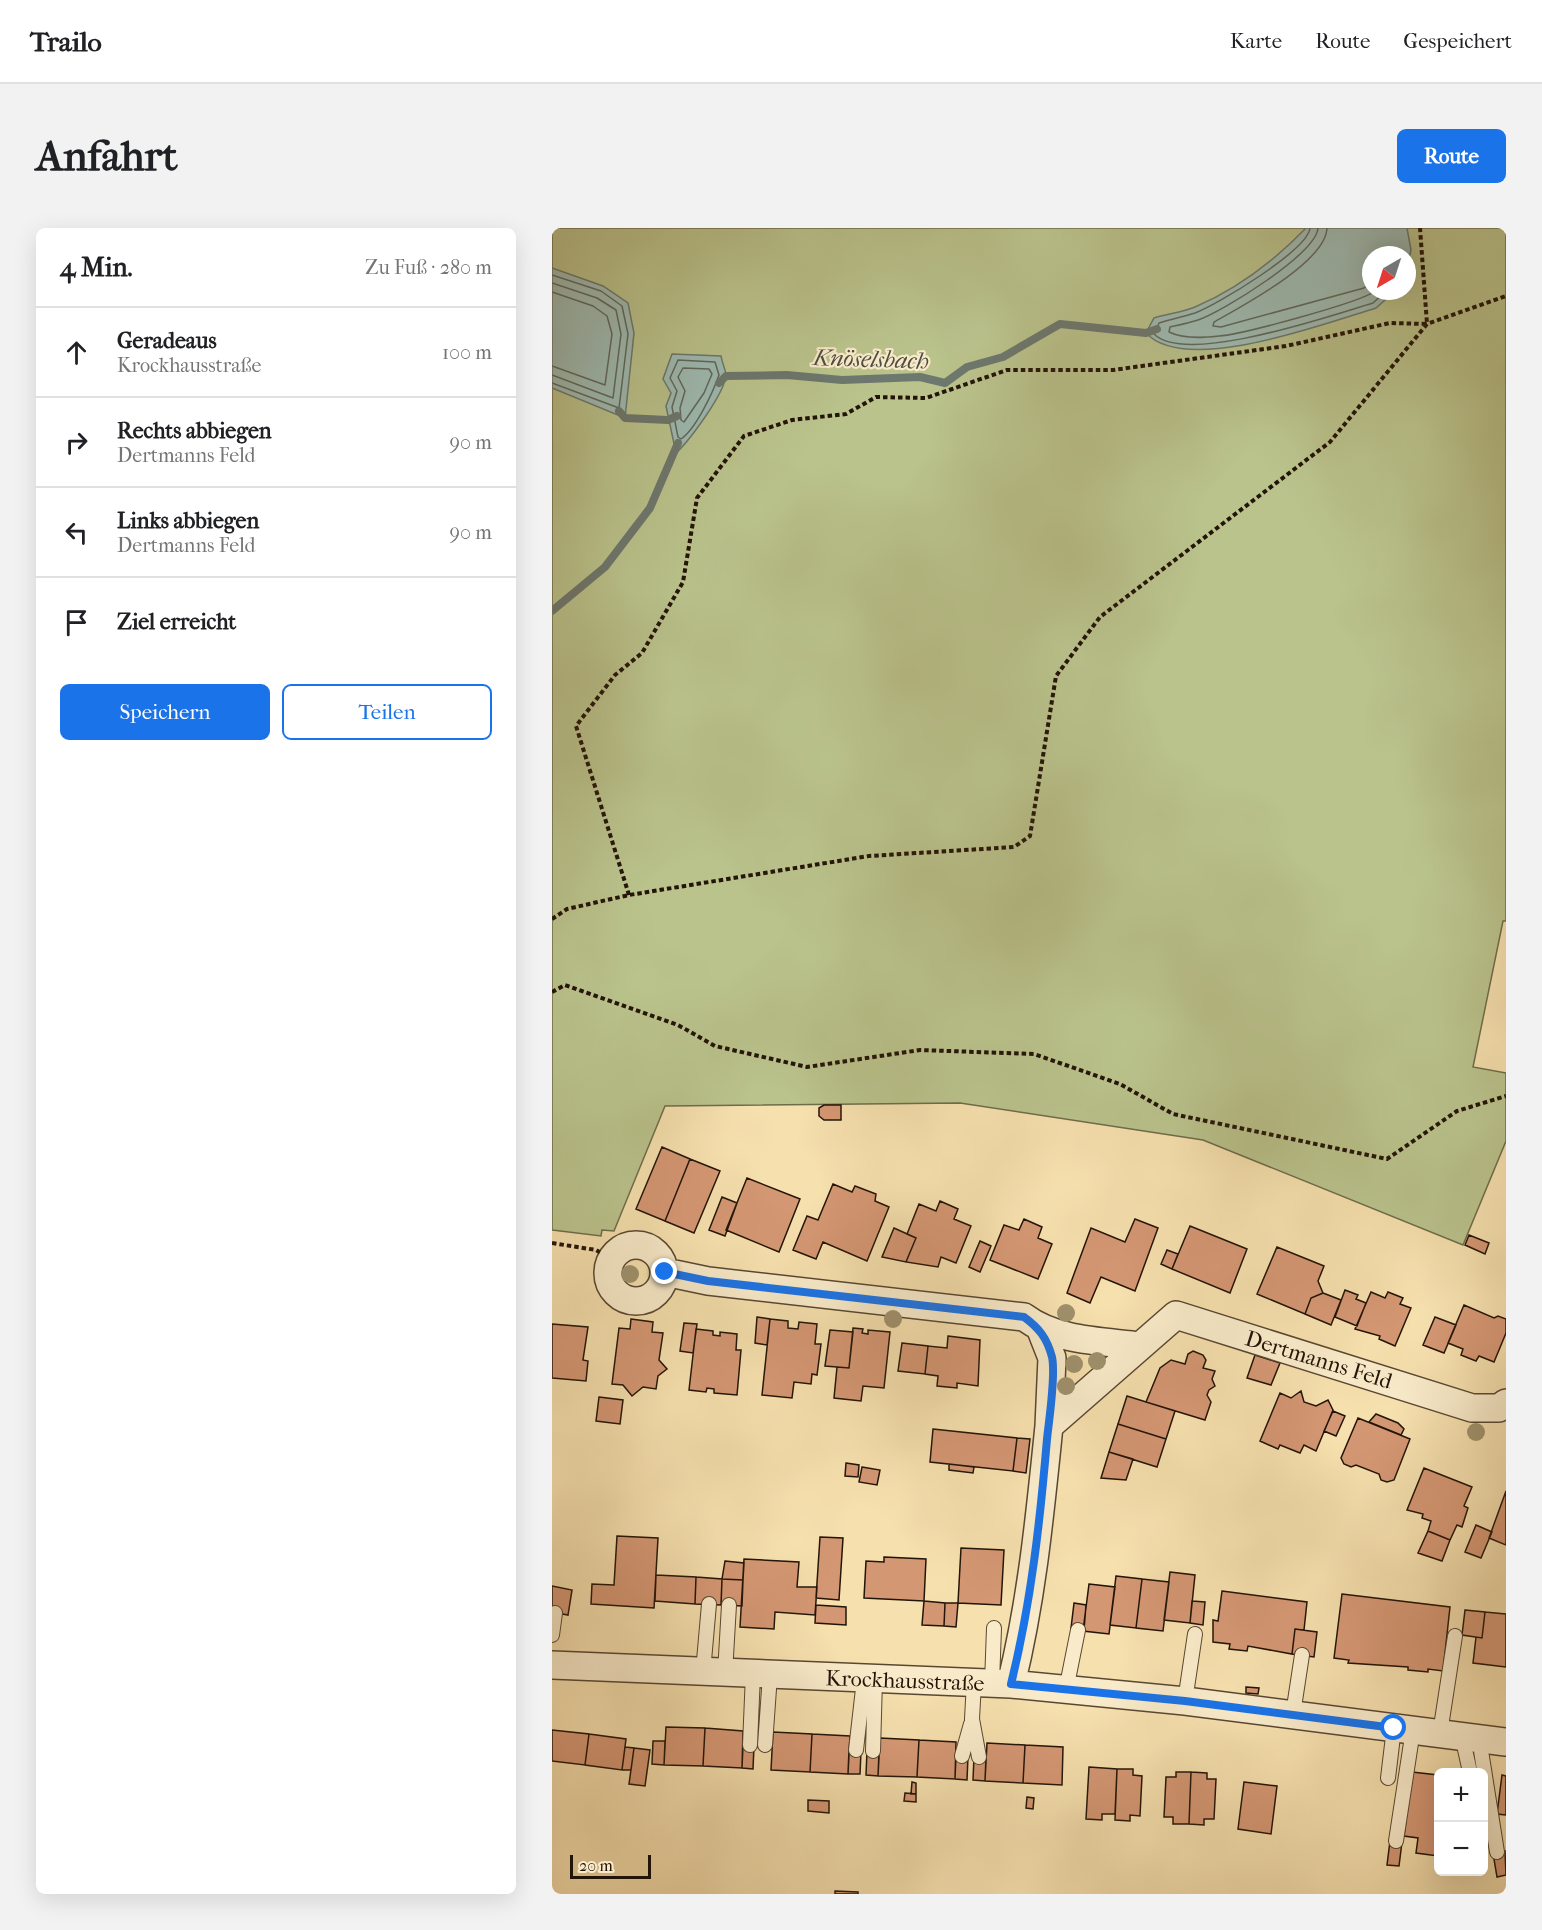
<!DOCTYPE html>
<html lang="de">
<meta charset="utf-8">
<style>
:root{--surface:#fff;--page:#f2f2f2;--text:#202124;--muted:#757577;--line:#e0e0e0;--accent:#1a73e8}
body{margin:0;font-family:"IM FELL French Canon",serif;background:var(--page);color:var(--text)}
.controls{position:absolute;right:18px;bottom:18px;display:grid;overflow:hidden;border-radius:9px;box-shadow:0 6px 24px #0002}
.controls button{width:54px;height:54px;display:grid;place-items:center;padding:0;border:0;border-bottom:2px solid var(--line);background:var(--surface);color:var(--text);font:30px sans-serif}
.compass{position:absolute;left:810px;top:18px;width:54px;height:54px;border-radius:50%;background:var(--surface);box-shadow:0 6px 24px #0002;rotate:219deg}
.scale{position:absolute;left:18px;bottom:15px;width:81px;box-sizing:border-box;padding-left:6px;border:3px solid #231408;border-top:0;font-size:16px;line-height:21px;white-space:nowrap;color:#231408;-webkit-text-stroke:4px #f9ebca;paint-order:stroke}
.stop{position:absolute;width:18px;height:18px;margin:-14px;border:4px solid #1a73e8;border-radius:50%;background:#fff}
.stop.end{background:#1a73e8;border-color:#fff;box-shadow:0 2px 6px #0008}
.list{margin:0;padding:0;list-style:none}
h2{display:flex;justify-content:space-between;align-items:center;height:78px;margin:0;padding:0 24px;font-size:26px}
h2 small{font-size:20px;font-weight:400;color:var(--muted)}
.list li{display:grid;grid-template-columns:39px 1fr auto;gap:18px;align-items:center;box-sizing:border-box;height:90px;padding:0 24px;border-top:2px solid var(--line)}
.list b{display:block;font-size:22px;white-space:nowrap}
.list p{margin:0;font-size:20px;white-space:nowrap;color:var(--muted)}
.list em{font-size:20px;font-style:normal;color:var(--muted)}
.actions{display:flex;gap:12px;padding:18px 24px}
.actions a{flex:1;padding:14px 0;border:2px solid var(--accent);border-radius:9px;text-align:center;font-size:21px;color:var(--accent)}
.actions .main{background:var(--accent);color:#fff}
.icon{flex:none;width:33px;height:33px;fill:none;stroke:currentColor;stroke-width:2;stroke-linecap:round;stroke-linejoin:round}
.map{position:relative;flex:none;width:954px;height:1666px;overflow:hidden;border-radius:9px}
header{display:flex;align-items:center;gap:36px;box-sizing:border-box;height:84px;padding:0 30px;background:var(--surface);border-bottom:2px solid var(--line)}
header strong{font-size:28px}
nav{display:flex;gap:33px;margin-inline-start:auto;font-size:21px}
.intro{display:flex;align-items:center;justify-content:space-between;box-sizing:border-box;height:144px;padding:0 36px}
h1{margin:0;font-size:42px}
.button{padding:15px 27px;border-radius:9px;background:var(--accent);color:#fff;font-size:21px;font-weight:700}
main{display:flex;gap:36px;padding:0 36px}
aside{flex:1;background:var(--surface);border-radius:9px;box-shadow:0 6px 24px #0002}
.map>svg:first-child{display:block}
</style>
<header>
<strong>Trailo</strong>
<nav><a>Karte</a><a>Route</a><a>Gespeichert</a></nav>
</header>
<div class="intro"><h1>Anfahrt</h1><a class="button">Route</a></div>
<main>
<aside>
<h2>4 Min.<small>Zu Fuß · 280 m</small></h2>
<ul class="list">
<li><svg class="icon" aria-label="ahead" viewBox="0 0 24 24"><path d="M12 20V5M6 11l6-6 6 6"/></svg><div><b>Geradeaus</b><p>Krockhausstraße</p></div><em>100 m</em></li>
<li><svg class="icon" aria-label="right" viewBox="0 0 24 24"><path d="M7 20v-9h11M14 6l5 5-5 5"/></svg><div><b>Rechts abbiegen</b><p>Dertmanns Feld</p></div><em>90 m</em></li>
<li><svg class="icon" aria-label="left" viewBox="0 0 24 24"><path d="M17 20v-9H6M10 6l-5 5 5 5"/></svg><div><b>Links abbiegen</b><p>Dertmanns Feld</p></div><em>90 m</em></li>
<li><svg class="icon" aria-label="arrive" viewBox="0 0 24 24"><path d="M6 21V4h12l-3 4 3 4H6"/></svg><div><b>Ziel erreicht</b></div></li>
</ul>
<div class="actions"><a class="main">Speichern</a><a>Teilen</a></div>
</aside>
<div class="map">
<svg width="954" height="1666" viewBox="0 0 954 1666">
<rect width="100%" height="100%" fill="#f6e0ae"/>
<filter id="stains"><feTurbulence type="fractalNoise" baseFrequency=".00333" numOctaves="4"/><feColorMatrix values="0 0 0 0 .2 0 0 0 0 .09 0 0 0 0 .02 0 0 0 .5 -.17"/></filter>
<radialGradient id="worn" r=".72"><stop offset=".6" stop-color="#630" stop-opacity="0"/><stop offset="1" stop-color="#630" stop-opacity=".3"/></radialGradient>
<path fill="#bac38c" stroke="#6e6c4a" stroke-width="1.5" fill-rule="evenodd" d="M0,0H954V693H951L921,839L954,845V913L911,1017L651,912L408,875L113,878L62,1003L50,1002L49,1008L0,1002ZM819,27H855V63H819Z"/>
<path fill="#9ebbb2" stroke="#6d786e" stroke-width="1.5" d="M754,0H855L859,22L855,38V27H819V63H843L824,80C774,95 634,148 594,105L602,90C615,86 631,84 643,79C685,61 723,32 754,0Z
M0,40L51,58L76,75L82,105L73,190L0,160Z
M120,126L169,128C170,134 173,141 174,146C174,164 137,213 124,225L114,178L119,165L111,151Z"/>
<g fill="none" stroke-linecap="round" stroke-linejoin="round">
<path stroke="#60685d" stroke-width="1.5" d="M758,0C756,22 665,77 643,85C631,89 619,91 607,95L602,106C634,138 780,87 821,75L834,63
M766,0C764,26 670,84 646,92C637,95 627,97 618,99L617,104C632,111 650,110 667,108C688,107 810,74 823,63
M775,0C774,34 690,78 662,94L661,98L669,99L812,60L819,54
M0,47L49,63L70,78L76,106L67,180L0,155
M0,55L45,70L64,82L69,106L61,170L0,147
M0,64L41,78L55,88L60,106L53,157L0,138
M126,132L163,134L167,147C161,164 144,201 129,211L126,209L120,179L125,163L118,150Z
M131,140L157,141L160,146L152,165L132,194L129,192L128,180L133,163L126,149Z"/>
<path stroke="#6d786e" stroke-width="8" d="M167,155L174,148L235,147L290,152L368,149L393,155L415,139L451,129L508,96L594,105L605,101
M67,183L73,190L116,192L125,188
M0,383L53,339L98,280L126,215"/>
</g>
<path fill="#d49773" stroke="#231408" stroke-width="1.5" d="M272,877H289V892H272L267,888V880Z
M110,919L138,931L113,993L84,981Z
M138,931L168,943L142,1005L113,993Z
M195,950L248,971L227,1024L174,1002Z
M281,956L300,964L303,958L324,966L323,973L337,979L315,1033L271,1014L264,1031L241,1022L255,988L266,992Z
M170,969L185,975L173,1008L157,1002Z
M388,973L406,981L402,991L419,998L404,1035L389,1029L386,1039L354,1034L364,1010L355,1006L367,976L384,983Z
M472,991L490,999L486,1010L500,1016L486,1051L438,1032L452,997L467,1002Z
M583,991L606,1000L583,1063L549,1049L538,1075L515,1065L539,1000L573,1014Z
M638,998L695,1021L678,1065L620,1041Z
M342,1000L364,1010L354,1034L330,1029Z
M917,1007L937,1015L933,1026L913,1017Z
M428,1013L439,1018L428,1044L417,1039Z
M725,1019L772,1038L766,1053L771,1065L759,1070L753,1086L705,1066Z
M615,1022L626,1026L620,1041L609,1036Z
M793,1062L806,1067L804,1071L814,1075L805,1098L783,1089Z
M819,1064L833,1070L836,1064L851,1070L848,1076L859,1080L843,1118L827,1111L828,1108L803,1101Z
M771,1065L789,1072L779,1097L753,1086L759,1070Z
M912,1077L942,1090L946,1088L954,1091V1105L942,1134L927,1128L924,1133L909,1127L911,1121L896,1115Z
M205,1089L218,1091L215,1117L203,1115Z
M883,1089L904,1097L892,1125L871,1117Z
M79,1091L101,1094L100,1104L111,1105L107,1132L115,1141L106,1148L104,1161L91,1159L80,1168L71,1157L60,1156L67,1100L78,1101Z
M218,1091L236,1093V1100L246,1101L247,1094L265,1096L263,1116H269L265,1147L260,1146L259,1156L242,1154L240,1170L210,1167Z
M132,1095L145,1096L141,1125L128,1123Z
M0,1096L36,1099L31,1132L36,1133L34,1153L0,1150Z
M301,1100L311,1101L310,1105L316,1106V1102L338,1104L332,1160L311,1158L309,1173L282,1170L285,1139L297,1140Z
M144,1101L161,1103V1107L168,1108V1104L185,1106L184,1122H189L185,1167L162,1165V1161L155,1160L154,1164L137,1162Z
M278,1102L301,1104L297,1140L273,1138Z
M396,1108L428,1112L426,1158L405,1155V1160L385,1158L386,1148L373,1146L376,1118L395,1120Z
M350,1115L376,1118L373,1146L346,1143Z
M641,1123L651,1127L654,1132L651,1140L663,1143L660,1151L663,1158L657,1162L655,1167L659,1174L653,1192L594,1174L608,1140L619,1132L633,1136L636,1126Z
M703,1127L728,1135L719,1157L695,1150Z
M749,1163L752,1174L764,1178L776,1172L781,1182L764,1223L752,1217L748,1225L728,1217L726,1221L708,1213L728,1165L739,1170Z
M575,1168L623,1183L614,1211L566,1196Z
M47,1169L71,1172L68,1196L44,1193Z
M781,1183L793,1188L784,1208L772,1203Z
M824,1186L846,1195L852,1201L849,1207L817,1194Z
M806,1190L858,1211L842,1252L835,1254L829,1252L827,1246L804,1237L799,1239L792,1236L789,1230Z
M566,1196L614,1211L605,1239L557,1224Z
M381,1201L465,1210L461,1243L378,1234Z
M465,1210L478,1211L474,1245L461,1243Z
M557,1224L581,1231L574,1252L549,1250Z
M294,1235L307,1237L306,1249L293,1248Z
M397,1236L422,1239L421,1245L397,1242Z
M310,1239L328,1242L325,1257L307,1254Z
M872,1240L920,1259L912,1278L916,1280L910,1299L905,1297L898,1312L876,1303L879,1293L870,1290L871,1286L855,1282Z
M954,1263V1317L937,1310Z
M924,1297L940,1304L929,1330L913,1324Z
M876,1303L898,1312L890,1333L866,1325Z
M65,1308L106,1310L102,1380L39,1376L40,1356L62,1357Z
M268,1309L291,1310L287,1372L264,1370Z
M409,1320L452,1322L449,1377L406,1375Z
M332,1329L374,1331L372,1373L312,1370L314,1333L332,1334Z
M192,1331L247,1334L245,1359H265L263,1387L223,1384L222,1401L188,1399Z
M173,1333L192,1335L191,1352L170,1351Z
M618,1344L643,1347L638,1395L612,1392Z
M104,1347L144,1349L143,1376L103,1373Z
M564,1348L590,1351L584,1400L558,1397Z
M144,1349L170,1351L169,1377L143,1376Z
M170,1351L191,1352L190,1378L169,1377Z
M590,1351L617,1354L611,1403L584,1400Z
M537,1356L563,1359L557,1406L531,1403Z
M0,1358L20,1362L16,1387L0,1384Z
M670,1363L755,1374L752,1402L743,1401L740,1426L696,1418L695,1423L677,1421L678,1416L661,1414V1392L666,1393Z
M790,1366L898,1379L891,1443L876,1441V1444L856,1442V1439L796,1435L797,1432L782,1430Z
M372,1373L393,1375L392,1398L370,1397Z
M640,1373L653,1374L651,1397L638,1395Z
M393,1375H406L404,1399L392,1398Z
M522,1375L534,1377L532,1402L519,1400Z
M264,1377L294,1379V1397L263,1395Z
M913,1382L933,1384L930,1410L910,1407Z
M933,1384L954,1386V1439L921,1435L924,1409L930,1410Z
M743,1401L765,1404L762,1429L740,1426Z
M694,1459L707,1460L706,1466L694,1465Z
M114,1499L153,1500L151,1538L112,1537Z
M153,1500L191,1503L190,1540L151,1538Z
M0,1502L37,1506L33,1537L0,1533Z
M221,1504L260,1506L258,1544L219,1542Z
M37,1506L74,1511L70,1542L33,1537Z
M260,1506L298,1508L296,1546L258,1544Z
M328,1510L367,1512L365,1549L326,1548Z
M367,1512L404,1514L403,1551L365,1549Z
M101,1513H113L112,1537L100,1536Z
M435,1515L473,1517L471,1555L433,1553Z
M191,1517L202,1518L201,1541L190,1540Z
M473,1517L511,1519L510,1557L471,1555Z
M73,1519L82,1520L79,1542H70Z
M82,1520L98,1522L93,1558L77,1556Z
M297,1522L309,1523L308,1546H296Z
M315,1523L327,1524L326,1548L314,1547Z
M404,1528H416L415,1552L403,1551Z
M422,1529H434L433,1553L421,1552Z
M537,1539L565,1541L563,1586H550V1592L534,1591Z
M565,1541H581V1547L590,1548L588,1588L578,1587V1593L563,1592Z
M624,1544H639L637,1596H621V1589H612L614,1549H624Z
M639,1544L655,1545V1551H664L662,1591H652V1597L637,1596Z
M860,1544L886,1547V1628L864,1625L866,1610L852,1608Z
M950,1547L954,1548V1587L945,1586Z
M360,1554L364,1555V1566H359Z
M692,1554L725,1558L719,1606L686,1601Z
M353,1565L364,1566V1574L352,1573Z
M475,1569L482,1570L481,1581L474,1580Z
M256,1572L277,1573V1585L256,1583Z
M838,1613L850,1614L847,1638L835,1637Z
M953,1623L954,1647L945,1649L941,1625Z
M283,1663L306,1664V1666H283Z"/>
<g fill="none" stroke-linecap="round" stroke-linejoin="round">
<g stroke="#584732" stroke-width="16">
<path id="lane" d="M0,1407L3,1385
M151,1444L157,1376
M173,1445L177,1377
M422,1454L420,1491L427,1529
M440,1455L442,1400
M514,1462L526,1402
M633,1473L643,1406
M741,1486L750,1427
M888,1505L903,1408
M910,1508L918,1544
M927,1510L945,1624
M198,1517L201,1446
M213,1517L218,1447
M304,1522L312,1452
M321,1523L323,1451
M410,1528L419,1496
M836,1550L842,1500
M844,1613L861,1502"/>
</g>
<g stroke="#584732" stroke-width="30">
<path id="street" d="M56 1045a28 28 0 1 1 56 0a28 28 0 1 1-56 0Z
M113,1044L156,1053L472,1089C504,1113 549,1113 588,1118
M489,1102L500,1130L497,1198
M0,1437L459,1456L633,1473L954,1514
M459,1456C480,1371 488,1286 497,1198L624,1087L920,1180H947L954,1175"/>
</g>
<path stroke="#231408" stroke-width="4" stroke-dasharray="4.5 3" stroke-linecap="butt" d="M77,667L24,498L63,447L90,425L131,354L145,270L192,208L240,192L294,186L324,169L374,170L455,142H561L734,118L838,95L875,96L868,0
M0,691L15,681L77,667L317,628L462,619L478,608L504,448L548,389L778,214L875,96L954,68
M0,764L13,757L126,797L163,818L255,839L368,822L482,826L568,856L621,886L835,931L905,883L954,868
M0,1015L44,1022L59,1031"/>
<use href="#lane" stroke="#f9ebca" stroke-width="14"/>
<use href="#street" stroke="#f9ebca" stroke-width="27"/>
</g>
<g fill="#9f916c">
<circle cx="78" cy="1046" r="9"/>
<circle cx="514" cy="1085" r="9"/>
<circle cx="341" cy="1091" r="9"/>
<circle cx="545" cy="1133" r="9"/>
<circle cx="522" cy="1136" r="9"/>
<circle cx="514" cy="1158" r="9"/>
<circle cx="924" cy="1204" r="9"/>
</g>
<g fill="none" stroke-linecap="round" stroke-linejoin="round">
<path stroke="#1a73e8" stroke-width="8" d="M113,1044L156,1053L472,1089C487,1100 495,1110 500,1129C504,1147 497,1192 495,1211C488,1294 479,1375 459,1456L633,1473L842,1500"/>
</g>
<g text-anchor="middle" stroke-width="4.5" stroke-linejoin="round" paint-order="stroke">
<g font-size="22" fill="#231408" stroke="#f9ebca">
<text transform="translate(767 1131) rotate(17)" y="8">Dertmanns Feld</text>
<text transform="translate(353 1452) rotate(2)" y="8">Krockhausstraße</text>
</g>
<g font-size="24" font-style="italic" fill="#4e4e44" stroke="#f9ebca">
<text transform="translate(319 131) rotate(2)" y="8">Knöselsbach</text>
</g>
</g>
<rect width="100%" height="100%" filter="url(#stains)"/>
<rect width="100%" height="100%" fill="url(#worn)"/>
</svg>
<div class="controls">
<button>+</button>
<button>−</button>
</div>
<svg class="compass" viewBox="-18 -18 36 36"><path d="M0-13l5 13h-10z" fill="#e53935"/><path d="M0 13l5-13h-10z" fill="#757577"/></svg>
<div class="scale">20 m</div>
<div class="stop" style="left:842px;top:1500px"></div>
<div class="stop end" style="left:113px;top:1044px"></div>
</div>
</main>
